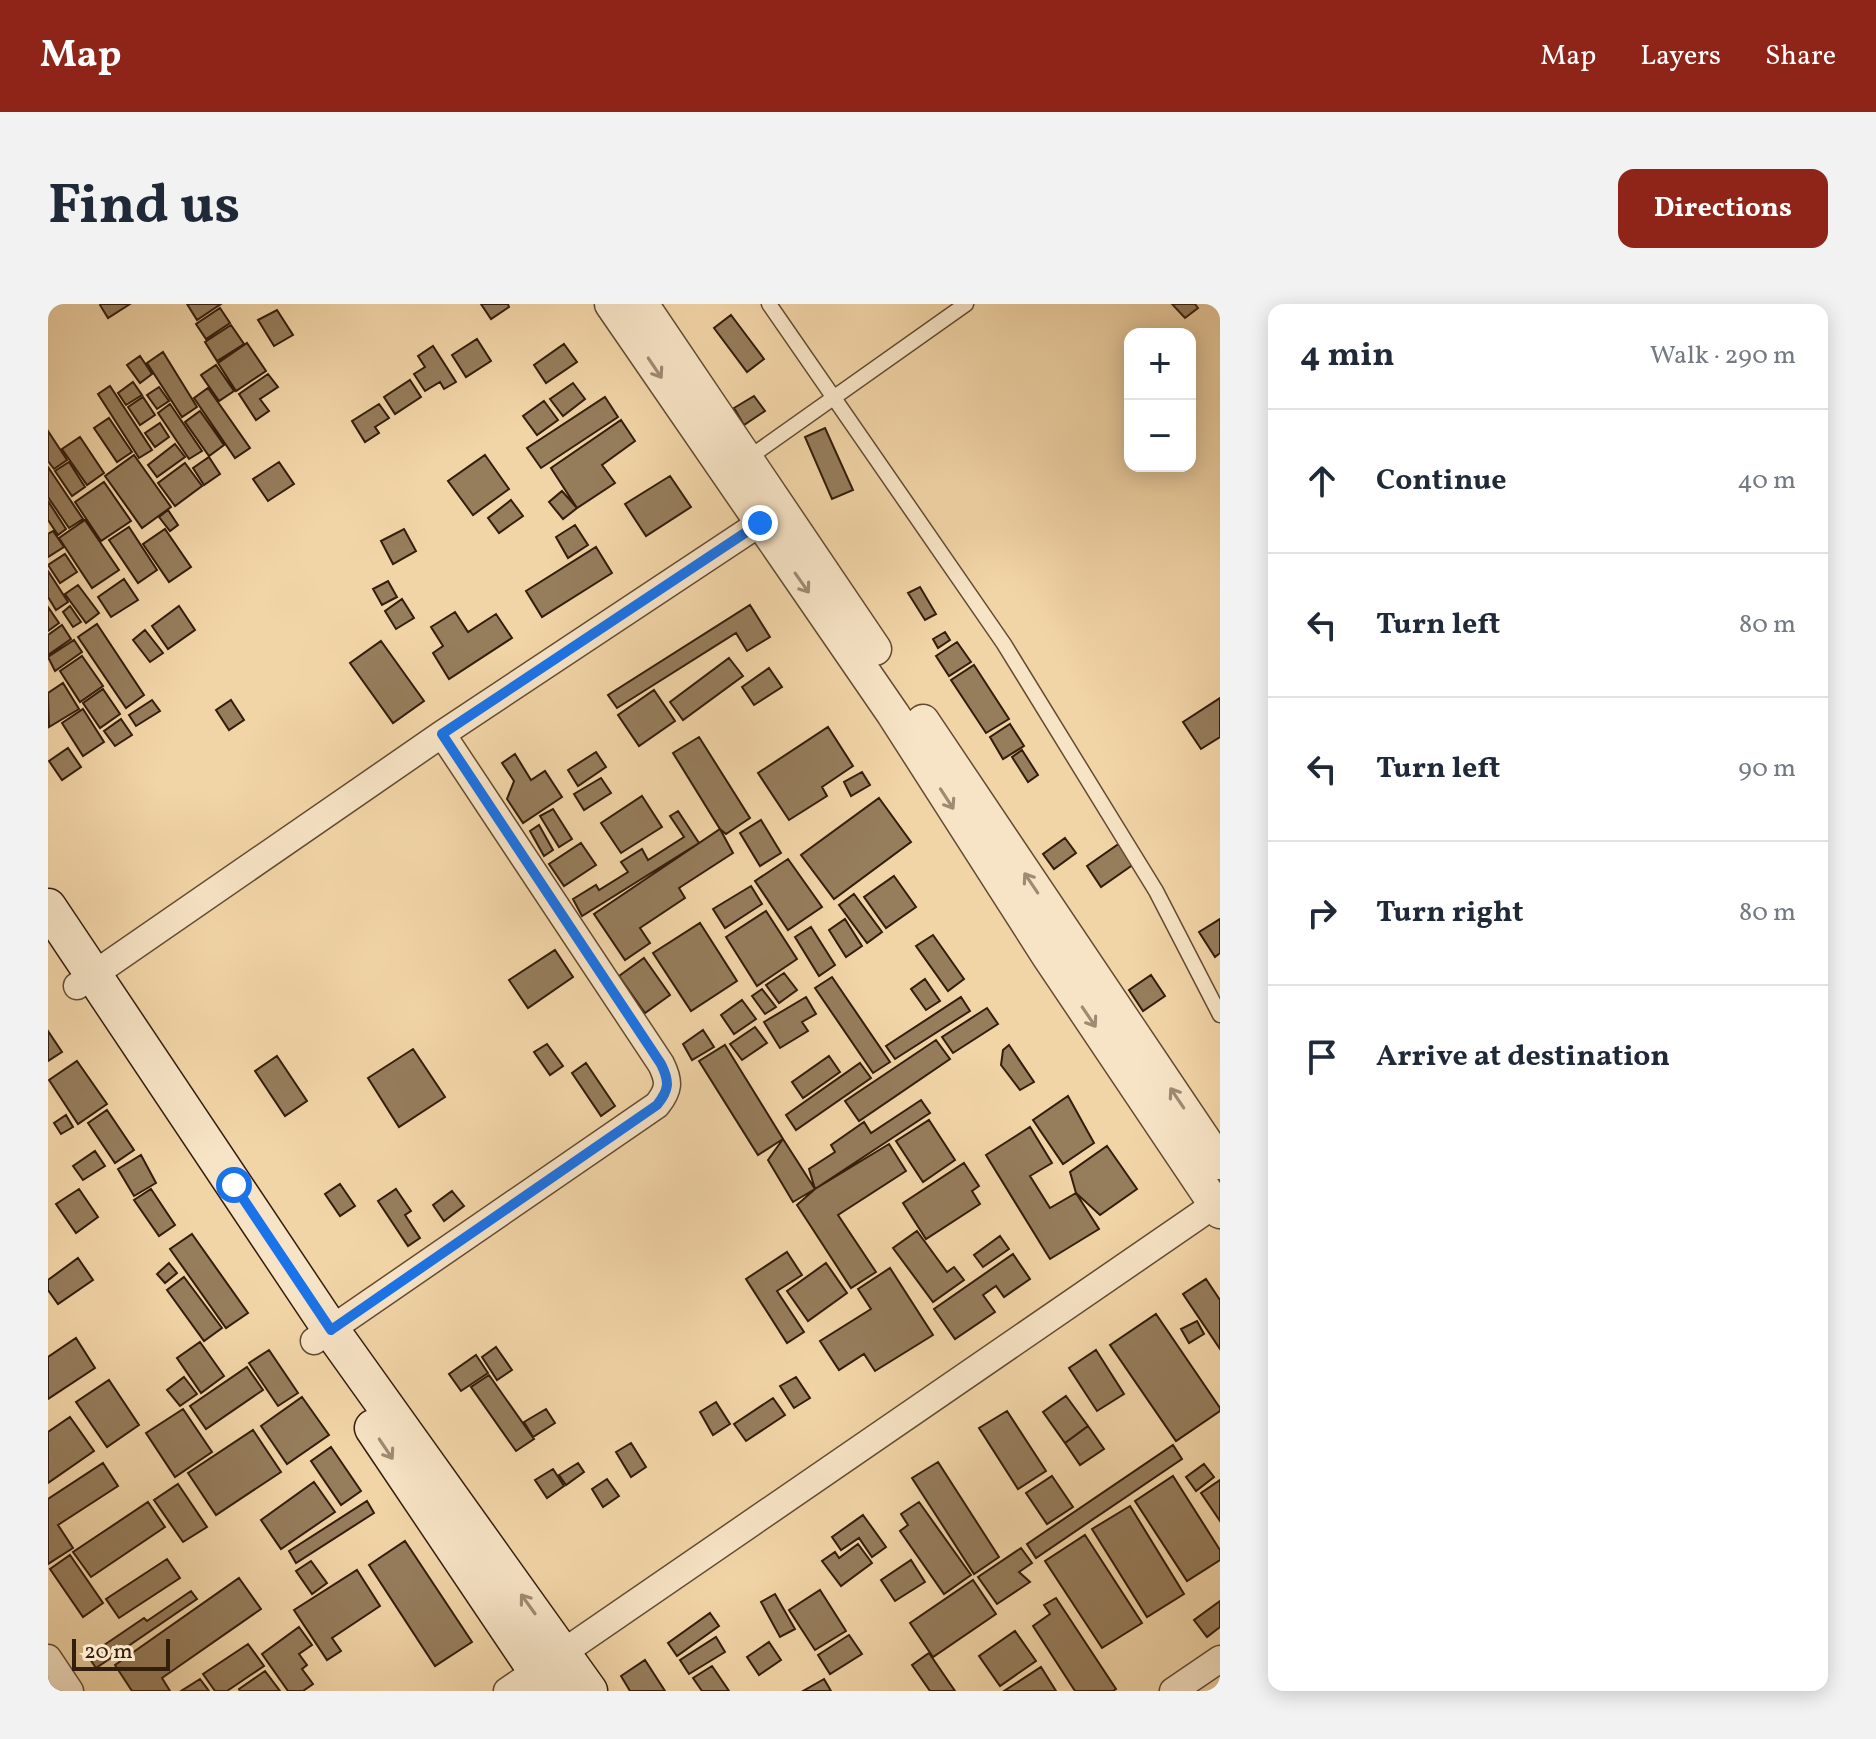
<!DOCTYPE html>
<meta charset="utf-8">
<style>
:root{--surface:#fff;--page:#f2f2f3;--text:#1f2937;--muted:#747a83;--line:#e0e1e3;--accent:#8f2418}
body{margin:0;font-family:Vollkorn,serif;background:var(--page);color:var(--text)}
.controls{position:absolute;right:24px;top:24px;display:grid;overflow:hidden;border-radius:16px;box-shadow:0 4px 20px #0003}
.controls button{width:72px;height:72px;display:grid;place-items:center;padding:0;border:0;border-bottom:2px solid var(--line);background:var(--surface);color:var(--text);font:40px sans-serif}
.scale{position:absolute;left:24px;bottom:20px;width:98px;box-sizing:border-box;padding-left:8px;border:4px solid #331d0b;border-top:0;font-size:22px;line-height:28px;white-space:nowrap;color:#331d0b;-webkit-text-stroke:6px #f7e4c6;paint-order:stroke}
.stop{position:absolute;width:24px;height:24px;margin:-18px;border:6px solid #1a73e8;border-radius:50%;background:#fff}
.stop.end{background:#1a73e8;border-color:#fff;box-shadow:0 2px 8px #0008}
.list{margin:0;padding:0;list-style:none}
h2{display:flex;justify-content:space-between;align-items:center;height:104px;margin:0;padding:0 32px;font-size:34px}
h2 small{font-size:26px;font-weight:400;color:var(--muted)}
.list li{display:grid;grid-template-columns:52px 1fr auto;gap:24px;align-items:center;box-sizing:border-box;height:144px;padding:0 32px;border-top:2px solid var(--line)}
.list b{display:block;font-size:30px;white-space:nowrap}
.list em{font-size:26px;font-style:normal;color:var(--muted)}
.icon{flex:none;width:44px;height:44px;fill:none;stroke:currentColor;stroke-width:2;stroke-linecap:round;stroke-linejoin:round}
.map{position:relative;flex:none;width:1172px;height:1387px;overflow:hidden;border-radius:16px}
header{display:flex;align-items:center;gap:48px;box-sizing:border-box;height:112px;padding:0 40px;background:var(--accent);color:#fff}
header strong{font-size:38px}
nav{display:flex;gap:44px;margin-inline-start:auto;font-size:28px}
.intro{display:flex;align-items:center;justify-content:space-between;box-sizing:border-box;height:192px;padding:0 48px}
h1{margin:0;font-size:56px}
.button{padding:20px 36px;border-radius:16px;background:var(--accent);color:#fff;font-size:28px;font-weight:700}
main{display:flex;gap:48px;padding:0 48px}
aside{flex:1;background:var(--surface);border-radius:16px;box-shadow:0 4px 20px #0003}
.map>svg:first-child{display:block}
</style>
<header>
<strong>Map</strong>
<nav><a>Map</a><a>Layers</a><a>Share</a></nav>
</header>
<div class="intro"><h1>Find us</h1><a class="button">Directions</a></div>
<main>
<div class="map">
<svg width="1172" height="1387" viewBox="0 0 1172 1387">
<rect width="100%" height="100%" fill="#f2d5a7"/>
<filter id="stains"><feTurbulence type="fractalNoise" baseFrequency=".0025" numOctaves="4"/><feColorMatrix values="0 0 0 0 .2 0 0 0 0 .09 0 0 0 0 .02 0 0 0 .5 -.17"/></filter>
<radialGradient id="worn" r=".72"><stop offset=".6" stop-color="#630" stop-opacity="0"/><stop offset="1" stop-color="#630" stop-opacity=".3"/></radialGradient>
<path fill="#967d5c" stroke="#331d0b" stroke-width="2" d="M53,0H82L60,14L52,1Z
M139,0H173L149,16Z
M433,0H460L461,3L443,15Z
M1124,0H1147L1150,4L1137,14Z
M172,4L182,19L158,35L148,20Z
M229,6L245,31L226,42L210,16Z
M683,11L716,55L699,68L666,24Z
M183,21L196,40L169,57L157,38Z
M429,35L443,57L418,73L404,51Z
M199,39L218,67L188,87L170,59Z
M516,40L529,58L498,79L486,61Z
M385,42L408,78L396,85L392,78L377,87L366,70L377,63L370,52Z
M115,48L149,103L134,113L99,59Z
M92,52L104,70L92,79L79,61Z
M168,61L186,87L171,97L153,71Z
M220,70L230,83L212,95L221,107L208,116L191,90Z
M362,76L373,93L347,110L336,93Z
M85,78L94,91L78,101L70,89Z
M525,79L537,95L515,112L502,95Z
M62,82L104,146L91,154L50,90Z
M111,83L121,97L109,105L99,91Z
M160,84L202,144L187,154L146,94Z
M706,92L717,107L696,121L686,104Z
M95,93L107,111L92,121L80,103Z
M557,93L570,113L493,164L479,144Z
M496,97L510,116L489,131L475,112Z
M122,100L154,147L141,155L110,109Z
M331,100L341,114L327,123L331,129L317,138L304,117Z
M152,107L176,141L161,152L137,118Z
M61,114L84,148L69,158L46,124Z
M573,116L587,137L554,161L567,179L529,204L503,164Z
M112,119L121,133L107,143L97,129Z
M777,124L805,186L784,195L757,133Z
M0,127L19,156L6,165L0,157Z
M32,133L56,169L39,181L14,145Z
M127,140L137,153L109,173L100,161Z
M86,151L123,203L94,224L57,172Z
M437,151L461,185L425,211L400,177Z
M161,153L172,170L156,181L145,164Z
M21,158L37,183L24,192L7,167Z
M231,158L246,180L220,197L205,175Z
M137,159L154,182L127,202L110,179Z
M0,163L35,215L21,224L0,193Z
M622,172L643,203L598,232L577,200Z
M56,178L83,217L53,237L27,198Z
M514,187L529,204L515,215L501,198Z
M463,196L475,212L451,229L440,214Z
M0,197L18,225L10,231L0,216Z
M120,206L130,221L122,227L111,213Z
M37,216L71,266L44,284L11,234Z
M527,221L540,241L520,254L508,233Z
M81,223L109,266L90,279L61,236Z
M117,225L143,263L121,278L95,240Z
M356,225L368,247L345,260L333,237Z
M5,227L16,243L0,253V230Z
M548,243L564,269L494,313L478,287Z
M17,250L29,268L12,279L0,261Z
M0,267L20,298L8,306L0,293Z
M76,275L90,296L63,313L50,293Z
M340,277L349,293L334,301L325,285Z
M30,281L51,309L38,319L17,290Z
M872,283L888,310L877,316L860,289Z
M354,295L366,314L348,325L337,307Z
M702,301L722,333L699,347L688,329L569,404L560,391Z
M22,302L33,318L25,323L15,308Z
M131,302L147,326L120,345L104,322Z
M0,303L11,319L0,327Z
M407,308L420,328L448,310L464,334L401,375L385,349L395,342L383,323Z
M49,320L96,391L78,404L30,333Z
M14,321L23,335L0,351V331Z
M97,326L115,349L102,358L85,336Z
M897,328L902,336L890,344L885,335Z
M26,336L34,348L7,367L0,353Z
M333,337L376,397L345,419L302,359Z
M909,338L923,358L901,372L888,352Z
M34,352L55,382L32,398L12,367Z
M681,354L695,372L635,416L622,398Z
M926,361L961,415L938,429L903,376Z
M721,364L734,383L706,401L694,383Z
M15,379L31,405L1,423L0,389Z
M55,385L72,410L52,424L35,399Z
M606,386L627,417L591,442L570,411Z
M1172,394V433L1153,445L1135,418Z
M104,396L112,407L88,422L81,411Z
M183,396L196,416L181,426L168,406Z
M35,405L56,438L35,452L14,419Z
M73,415L84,431L67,442L56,427Z
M962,420L976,442L955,455L942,433Z
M780,423L805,462L774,483L779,492L741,516L710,469Z
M651,433L702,514L678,530L672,525L625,449Z
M20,444L33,463L14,476L1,457Z
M974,446L990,471L980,478L964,453Z
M548,448L558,463L530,482L520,466Z
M467,450L483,476L497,467L514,493L475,519L459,495L466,477L454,459Z
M814,468L822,481L803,492L796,478Z
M553,474L563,489L536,506L526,490Z
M594,492L614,523L573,549L553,519Z
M831,494L863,538L786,595L753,551Z
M505,505L524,535L511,543L492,512Z
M630,507L651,539L534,612L525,595L548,581L551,586L580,568L573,558L594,545L600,556L636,533L622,512Z
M713,516L733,549L712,562L692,529Z
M491,521L505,546L496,552L482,527Z
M672,525L685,549L631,584L637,594L592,624L602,639L577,656L546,610Z
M1017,534L1028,549L1006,565L995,550Z
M533,539L548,561L516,582L501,560Z
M1072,539L1086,560L1053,583L1039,562Z
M740,555L774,603L740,626L707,577Z
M846,572L868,603L838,624L816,593Z
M703,582L714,600L677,624L665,605Z
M806,590L834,628L819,639L791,601Z
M718,607L749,655L709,682L678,633Z
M797,615L814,642L798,653L781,626Z
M1172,615V649L1167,653L1151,628Z
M652,619L689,677L643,707L605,649Z
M763,623L787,661L771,672L747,633Z
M885,631L916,675L900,687L868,642Z
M507,646L525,673L480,704L461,676Z
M596,654L622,691L597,709L571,672Z
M736,669L749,686L731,699L718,681Z
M1103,671L1117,692L1095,707L1081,686Z
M784,673L842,758L825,769L767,684Z
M877,675L892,697L878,706L863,685Z
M714,685L728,703L717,710L704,692Z
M758,693L768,710L754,718L760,727L732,744L716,718Z
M913,693L922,707L847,755L838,742Z
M694,696L708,715L686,730L673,711Z
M939,704L950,720L905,749L894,733Z
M707,723L719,739L694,756L682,740Z
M655,726L666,743L644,756L635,740Z
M0,727L14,748L0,757Z
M888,736L902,755L811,817L797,797Z
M499,740L515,762L502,771L486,748Z
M677,741L735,835L710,851L651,757Z
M961,741L986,778L972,786L953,761L955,746Z
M365,745L397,793L351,823L320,774Z
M229,752L259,797L237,812L207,767Z
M781,752L792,768L755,794L744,778Z
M29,757L59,800L30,820L1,776Z
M538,759L567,802L553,812L524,769Z
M812,759L823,774L748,826L738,811Z
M1020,792L1046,839L1015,860L985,816Z
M873,796L882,809L767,885L761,865L787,848L783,841L816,818L823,829Z
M59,806L86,846L67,859L40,819Z
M18,811L25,823L13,830L6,819Z
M881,816L907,856L875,878L848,837Z
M982,823L1004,859L982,872L1002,904L1028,889L1051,925L1002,955L938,851Z
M735,835L767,885L745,898L720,856Z
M841,840L858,867L790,911L828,968L803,984L749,901L767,885Z
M1059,842L1089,885L1052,911L1028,889L1022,868Z
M47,847L57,862L35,876L25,862Z
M93,851L108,879L86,892L70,865Z
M916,859L931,882L924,887L932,900L878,935L855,899Z
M292,880L307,902L292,912L277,890Z
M31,885L50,913L28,929L8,900Z
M103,885L127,921L111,932L86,896Z
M348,885L363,907L357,911L372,934L360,942L330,897Z
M404,887L416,902L396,917L385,901Z
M869,927L899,968L906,963L916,976L885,998L845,944Z
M144,930L200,1009L178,1024L122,945Z
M952,932L961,945L935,963L926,951Z
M739,948L754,971L729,987L756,1028L739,1039L698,975Z
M965,950L982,975L956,993L948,982L935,991L947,1008L907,1035L886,1005Z
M30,954L45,976L10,1000L0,986V976Z
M121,959L129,969L117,979L109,970Z
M778,959L799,989L760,1017L739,987Z
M842,964L885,1031L827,1067L816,1050L791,1066L772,1037L823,1005L810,985Z
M136,973L174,1024L156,1037L119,986Z
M1158,975L1172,996V1045L1135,990Z
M1108,1010L1172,1104V1107L1128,1137L1062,1041Z
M1149,1017L1156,1030L1141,1039L1133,1025Z
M28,1034L47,1064L0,1095V1053Z
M152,1038L176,1072L153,1089L129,1054Z
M448,1043L464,1066L449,1076L434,1053Z
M221,1046L250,1089L230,1102L201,1059Z
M1048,1046L1076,1090L1049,1107L1021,1064Z
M428,1051L440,1069L413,1087L401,1070Z
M199,1063L215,1086L158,1125L142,1102Z
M441,1071L486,1135L468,1147L423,1083Z
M136,1073L149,1090L132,1102L119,1086Z
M748,1073L762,1094L746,1104L732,1082Z
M61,1076L91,1121L59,1143L28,1098Z
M1018,1092L1040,1122L1017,1139L995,1108Z
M254,1093L281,1131L239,1160L213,1122Z
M725,1094L737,1111L698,1137L686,1120Z
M668,1098L682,1120L665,1131L652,1108Z
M135,1105L164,1148L127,1173L98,1129Z
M498,1105L507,1119L485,1133L476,1118Z
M959,1107L998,1167L970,1185L931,1124Z
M22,1113L46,1147L0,1179V1128Z
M1040,1122L1056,1145L1032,1161L1017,1139Z
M205,1126L233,1168L168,1211L140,1169Z
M583,1139L598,1163L583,1173L568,1148Z
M1125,1141L1134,1155L988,1254L979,1240Z
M283,1143L313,1187L293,1201L263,1157Z
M890,1158L951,1253L926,1270L864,1174Z
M55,1159L70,1182L10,1221L25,1244L0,1260V1195Z
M530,1159L536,1168L518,1181L511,1171Z
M1156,1160L1166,1173L1148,1187L1138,1173Z
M505,1165L516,1182L499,1194L487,1176Z
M1004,1172L1025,1203L999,1220L978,1189Z
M1125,1172L1172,1246V1256L1139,1277L1087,1197Z
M559,1175L571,1192L555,1203L544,1185Z
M1172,1176V1217L1153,1189Z
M266,1178L287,1208L233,1245L213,1216Z
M130,1180L159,1223L135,1238L106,1196Z
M319,1197L326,1209L248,1259L241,1247Z
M100,1198L117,1223L43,1273L25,1248Z
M871,1198L923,1271L896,1290L852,1227L860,1221L853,1210Z
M1082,1202L1136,1290L1099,1313L1044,1225Z
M815,1211L838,1243L824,1253L811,1234L793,1246L784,1233Z
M1037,1231L1094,1319L1054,1344L997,1257Z
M357,1237L424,1338L387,1362L321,1261Z
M810,1240L824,1259L793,1282L774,1257L787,1248L791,1254Z
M973,1244L984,1259L971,1268L982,1278L949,1300L930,1273Z
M22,1251L55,1299L35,1313L2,1265Z
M119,1255L132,1274L71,1314L58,1295Z
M863,1256L877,1278L847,1297L833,1276Z
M263,1257L279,1279L264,1290L248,1267Z
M309,1266L332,1302L284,1334L293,1347L279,1356L246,1306Z
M191,1274L213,1305L114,1374L122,1387H84L67,1361Z
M925,1276L948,1310L885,1353L862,1319Z
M772,1286L798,1327L767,1346L741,1306Z
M143,1287L149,1295L48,1364L40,1352L96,1314L99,1317Z
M727,1290L747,1325L732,1333L713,1298Z
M1008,1294L1068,1385L1065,1387H1027L985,1322L1002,1310L996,1301Z
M1172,1297V1323L1159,1333L1146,1316Z
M662,1309L671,1322L629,1352L620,1339Z
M251,1323L264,1341L251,1350L259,1361L254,1365L265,1380L255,1387H240L214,1350Z
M967,1327L988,1357L952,1382L931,1352Z
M801,1331L814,1350L782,1370L770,1351Z
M668,1333L677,1348L641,1370L632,1356Z
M721,1338L733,1356L711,1371L699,1353Z
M200,1340L216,1362L179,1387H167L155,1370Z
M881,1349L907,1387H882L864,1361Z
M597,1356L617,1387H582L573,1372Z
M664,1362L681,1387H654L645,1374Z
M993,1363L1008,1387H956Z
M217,1367L232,1387H192L191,1385Z
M152,1375L161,1387H133Z
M776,1375L783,1387H755Z"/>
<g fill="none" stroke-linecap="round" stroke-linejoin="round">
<g stroke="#634b32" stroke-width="17">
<path id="service" d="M721,0L956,340L1108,587L1172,711
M699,155L918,0"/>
</g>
<g stroke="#634b32" stroke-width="29">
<path id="minor" d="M29,682L394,430L712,219
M266,1037L609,801C621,786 622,778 613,760L394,430
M0,1354L22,1387
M459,1387L1172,897
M1125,1387L1172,1355"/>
</g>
<g stroke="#634b32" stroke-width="35">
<path id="tertiary" d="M563,0L845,410L1000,652L1172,908
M594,0L827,345
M875,417L1172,859"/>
</g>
<g stroke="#331d0b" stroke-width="39">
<path id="secondary" d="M0,603L283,1026L541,1387
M325,1124L502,1387"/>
</g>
<use href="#service" stroke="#f7e4c6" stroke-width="14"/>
<use href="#minor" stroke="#f7e4c6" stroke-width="26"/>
<use href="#tertiary" stroke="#f7e4c6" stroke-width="32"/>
<use href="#secondary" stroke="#f7e4c6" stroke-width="36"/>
</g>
<defs><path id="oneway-shaft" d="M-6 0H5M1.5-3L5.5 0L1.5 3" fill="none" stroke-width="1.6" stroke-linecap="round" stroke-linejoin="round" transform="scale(2)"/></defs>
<g stroke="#9f8a72">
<use href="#oneway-shaft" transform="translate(607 64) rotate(56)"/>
<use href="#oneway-shaft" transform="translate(754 279) rotate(55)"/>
<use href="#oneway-shaft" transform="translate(899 495) rotate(57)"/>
<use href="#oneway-shaft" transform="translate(983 579) rotate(-124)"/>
<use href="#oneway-shaft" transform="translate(1041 713) rotate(56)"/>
<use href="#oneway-shaft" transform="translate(1129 794) rotate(-124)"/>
<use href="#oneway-shaft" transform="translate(338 1145) rotate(56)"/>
<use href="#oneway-shaft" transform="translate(480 1300) rotate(-126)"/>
</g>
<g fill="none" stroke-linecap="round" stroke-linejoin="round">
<path stroke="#1a73e8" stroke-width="10" d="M186,881L283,1026L609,801C621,786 622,778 613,760L394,430L712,219"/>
</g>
<rect width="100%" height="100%" filter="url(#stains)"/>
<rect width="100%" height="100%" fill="url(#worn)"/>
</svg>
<div class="controls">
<button>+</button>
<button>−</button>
</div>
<div class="scale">20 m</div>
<div class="stop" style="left:186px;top:881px"></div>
<div class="stop end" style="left:712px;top:219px"></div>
</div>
<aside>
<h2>4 min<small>Walk · 290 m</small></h2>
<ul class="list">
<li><svg class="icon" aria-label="ahead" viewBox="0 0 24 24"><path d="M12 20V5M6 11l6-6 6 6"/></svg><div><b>Continue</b></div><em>40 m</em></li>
<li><svg class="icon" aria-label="left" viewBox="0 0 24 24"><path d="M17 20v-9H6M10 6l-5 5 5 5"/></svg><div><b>Turn left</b></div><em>80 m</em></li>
<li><svg class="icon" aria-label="left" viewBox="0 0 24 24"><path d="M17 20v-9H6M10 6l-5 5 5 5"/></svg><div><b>Turn left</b></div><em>90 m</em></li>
<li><svg class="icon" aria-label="right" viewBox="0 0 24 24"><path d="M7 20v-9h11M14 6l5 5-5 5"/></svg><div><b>Turn right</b></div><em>80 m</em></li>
<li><svg class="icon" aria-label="arrive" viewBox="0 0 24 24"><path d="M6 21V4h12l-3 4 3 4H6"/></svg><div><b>Arrive at destination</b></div></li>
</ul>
</aside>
</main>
